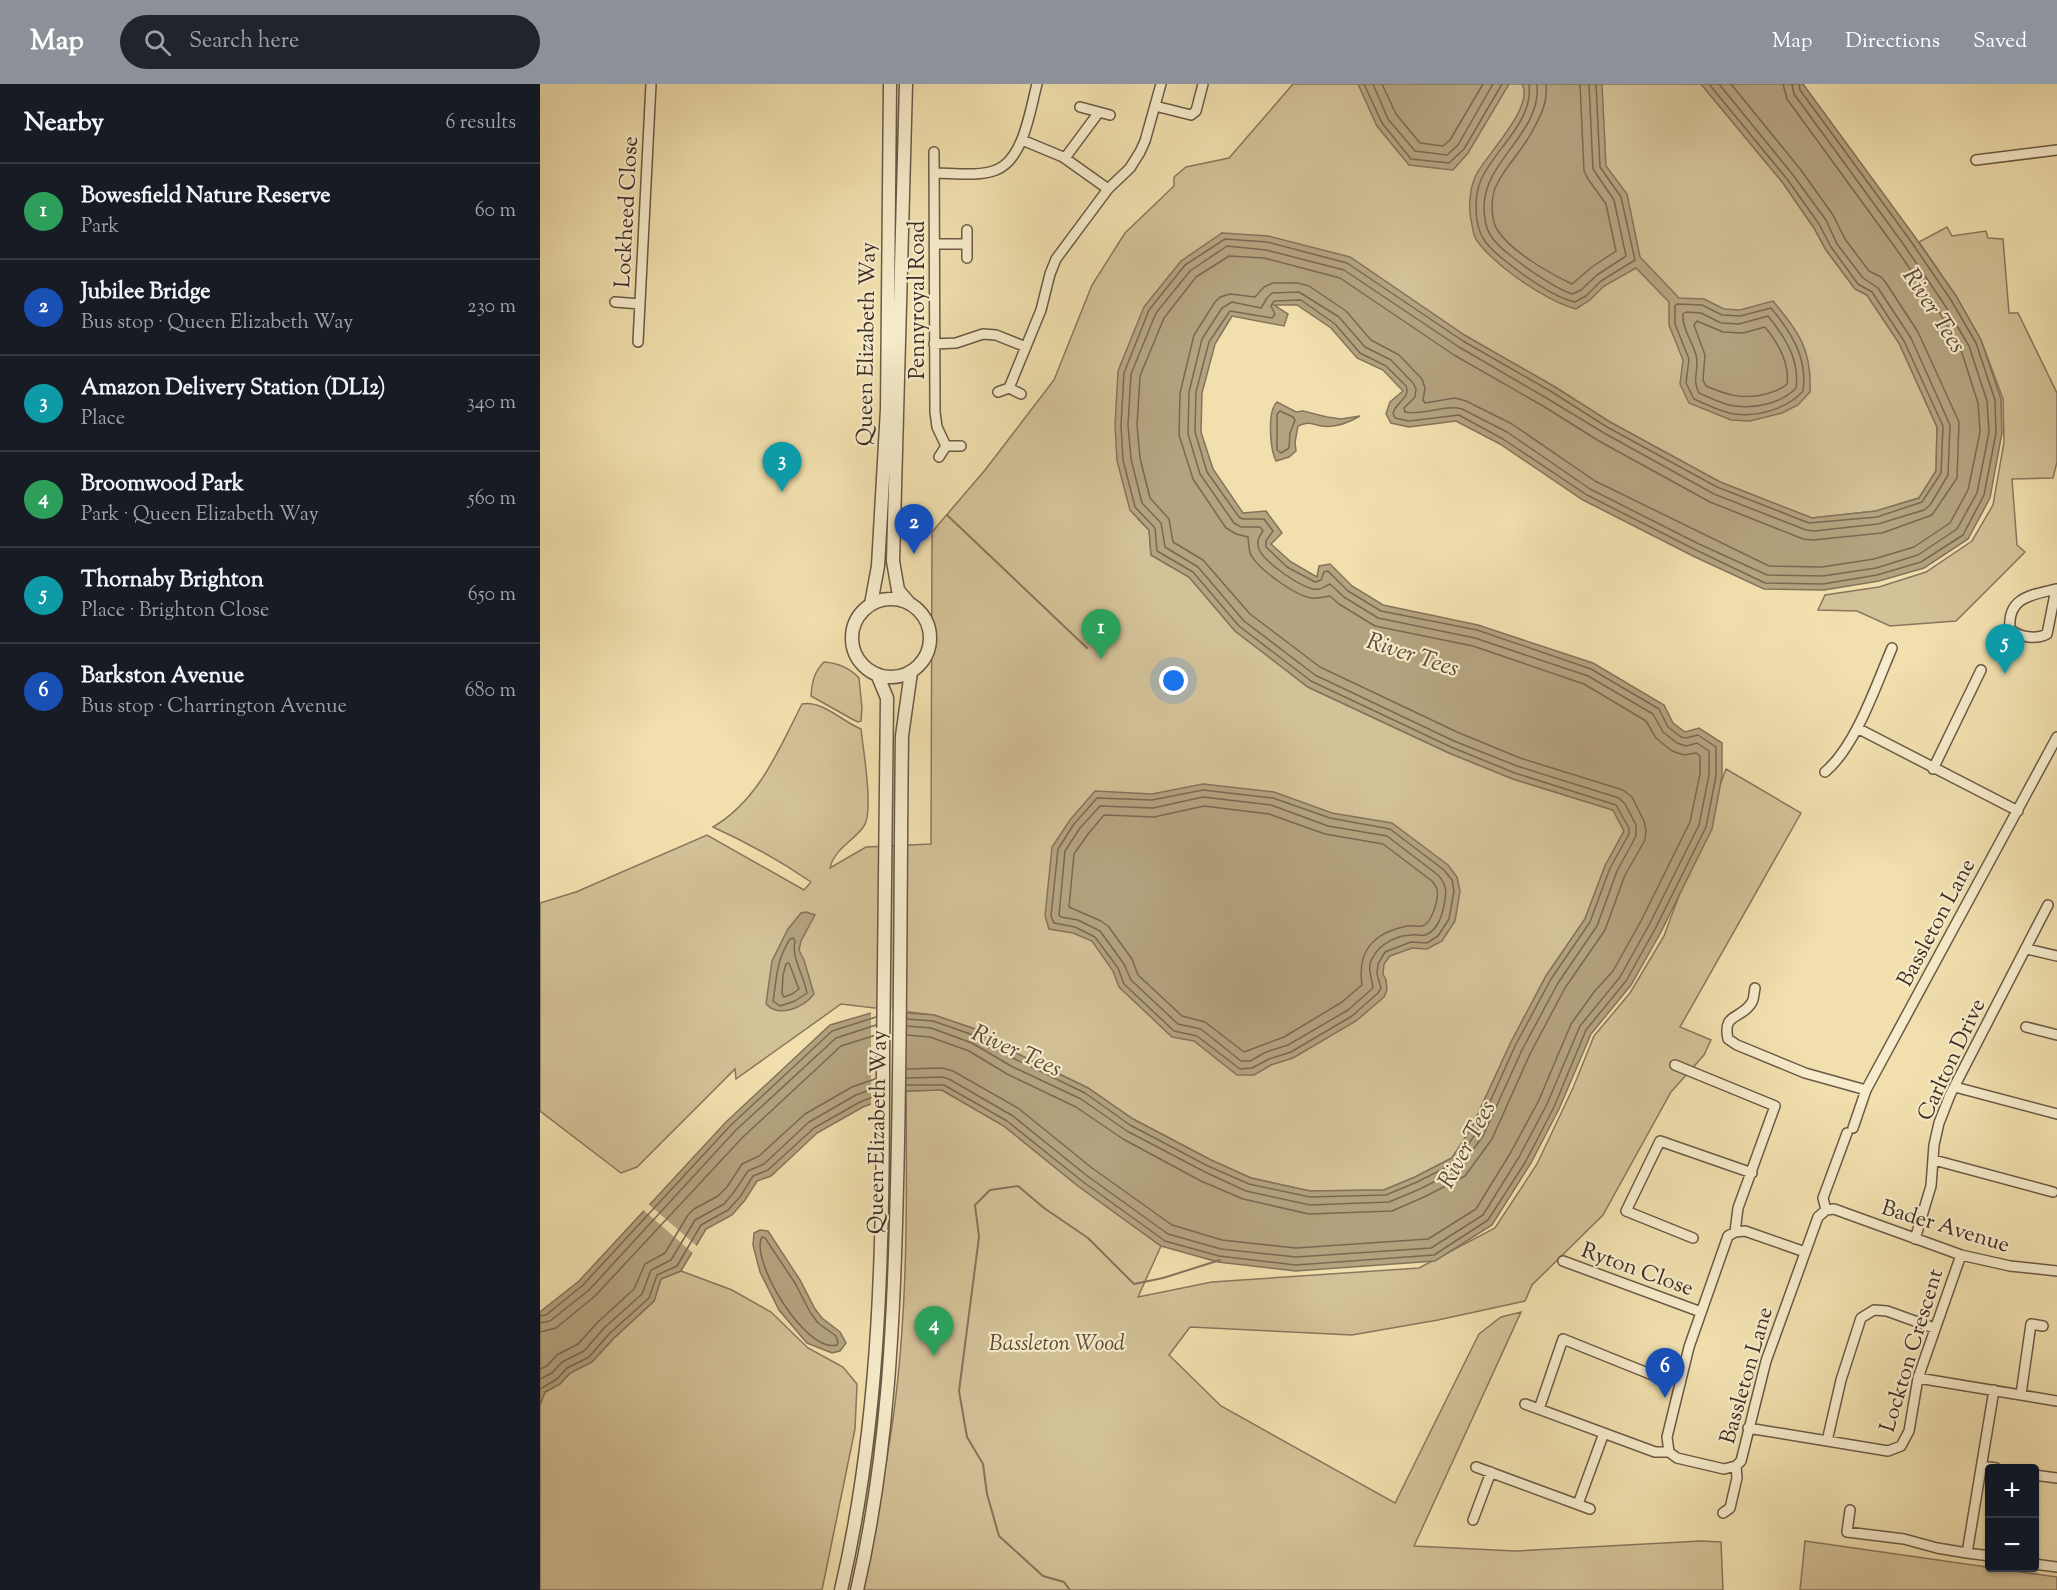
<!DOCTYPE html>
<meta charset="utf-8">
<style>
:root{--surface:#171b24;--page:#20242c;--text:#f1f3f6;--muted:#9ea1a6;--line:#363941;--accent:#8c9099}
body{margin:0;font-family:"Sorts Mill Goudy",serif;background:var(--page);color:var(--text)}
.controls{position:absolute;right:18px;bottom:18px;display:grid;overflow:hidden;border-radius:6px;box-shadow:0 2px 4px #0004}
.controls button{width:54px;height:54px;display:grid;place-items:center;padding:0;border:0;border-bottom:2px solid var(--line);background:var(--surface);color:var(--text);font:30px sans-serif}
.you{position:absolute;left:634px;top:597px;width:21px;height:21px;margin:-15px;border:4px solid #fff;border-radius:50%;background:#1a73e8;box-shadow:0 0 0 9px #1a73e833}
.badge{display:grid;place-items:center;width:39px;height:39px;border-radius:50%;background:var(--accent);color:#fff;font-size:20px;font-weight:700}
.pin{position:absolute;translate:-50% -50px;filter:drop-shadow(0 2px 3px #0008)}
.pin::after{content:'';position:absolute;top:32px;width:21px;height:18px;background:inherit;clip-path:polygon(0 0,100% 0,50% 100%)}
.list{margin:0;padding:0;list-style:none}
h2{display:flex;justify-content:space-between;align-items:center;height:78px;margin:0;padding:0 24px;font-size:26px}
h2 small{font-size:20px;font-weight:400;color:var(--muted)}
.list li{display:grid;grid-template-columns:39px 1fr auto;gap:18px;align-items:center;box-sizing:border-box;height:96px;padding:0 24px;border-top:2px solid var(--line)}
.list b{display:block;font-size:22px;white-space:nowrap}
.list p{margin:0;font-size:20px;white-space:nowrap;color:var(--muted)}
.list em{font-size:20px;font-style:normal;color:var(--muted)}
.icon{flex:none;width:33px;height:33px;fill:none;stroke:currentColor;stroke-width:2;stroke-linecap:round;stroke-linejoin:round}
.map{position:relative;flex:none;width:1517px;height:1506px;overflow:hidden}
header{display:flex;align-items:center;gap:36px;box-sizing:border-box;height:84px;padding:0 30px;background:var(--accent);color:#fff}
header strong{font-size:28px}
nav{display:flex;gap:33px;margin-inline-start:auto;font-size:21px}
.search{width:420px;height:54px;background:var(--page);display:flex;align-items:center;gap:15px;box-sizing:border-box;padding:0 21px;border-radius:33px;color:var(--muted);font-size:22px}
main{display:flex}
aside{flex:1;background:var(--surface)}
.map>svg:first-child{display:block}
</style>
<header>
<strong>Map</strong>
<div class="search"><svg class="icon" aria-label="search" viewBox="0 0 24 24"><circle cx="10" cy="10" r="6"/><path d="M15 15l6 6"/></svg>Search here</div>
<nav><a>Map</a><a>Directions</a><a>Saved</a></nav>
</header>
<main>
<aside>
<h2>Nearby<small>6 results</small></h2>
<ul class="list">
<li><span class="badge" style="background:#2e9e5b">1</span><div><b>Bowesfield Nature Reserve</b><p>Park</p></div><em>60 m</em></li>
<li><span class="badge" style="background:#1a4fb4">2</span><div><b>Jubilee Bridge</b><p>Bus stop · Queen Elizabeth Way</p></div><em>230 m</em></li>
<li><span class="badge" style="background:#0f9aa8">3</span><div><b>Amazon Delivery Station (DLI2)</b><p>Place</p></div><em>340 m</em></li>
<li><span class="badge" style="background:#2e9e5b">4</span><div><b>Broomwood Park</b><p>Park · Queen Elizabeth Way</p></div><em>560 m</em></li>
<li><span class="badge" style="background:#0f9aa8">5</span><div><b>Thornaby Brighton</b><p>Place · Brighton Close</p></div><em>650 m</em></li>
<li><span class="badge" style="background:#1a4fb4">6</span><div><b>Barkston Avenue</b><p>Bus stop · Charrington Avenue</p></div><em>680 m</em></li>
</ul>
</aside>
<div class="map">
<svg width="1517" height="1506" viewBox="0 0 1517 1506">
<rect width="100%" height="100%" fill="#f1e0ae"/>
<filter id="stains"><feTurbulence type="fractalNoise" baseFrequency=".00333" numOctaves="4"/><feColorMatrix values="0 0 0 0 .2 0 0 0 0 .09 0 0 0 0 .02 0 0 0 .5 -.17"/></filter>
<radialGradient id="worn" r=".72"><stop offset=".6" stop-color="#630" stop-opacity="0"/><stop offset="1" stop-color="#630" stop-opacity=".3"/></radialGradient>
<path fill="#d3c197" stroke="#89765e" stroke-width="1.5" d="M753,0H1161L1243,99L1274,144L1286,166L1315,205L1327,211L1359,259L1397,343L1396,387L1379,414L1336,427L1272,434L1180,398L1070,338L1015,303L926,252L682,149L598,435L609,446L611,471L649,493L695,547L768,603L909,669L973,695L1073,726L1084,747L1065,782L1045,835L1006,892L970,960L931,1045L912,1074L875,1093L844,1106L770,1107L711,1094L671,1076L593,1035L548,1004L478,970L438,946L394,931L301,920L196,995L195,985L97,1083L81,1089L0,1027V819L36,808L167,751L264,806L271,798C239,776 208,759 173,743C219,716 239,665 262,620C282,616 303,638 321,645C323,664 334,728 324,742C314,757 294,765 290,784L326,763L391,760L392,448L445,386L514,296L552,201L585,149L634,102V93L646,83L689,74Z
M1407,143L1412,152L1446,147L1448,154L1463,155L1469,229H1478L1517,309V378L1513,394L1472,395L1477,461L1485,468L1416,537L1350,542L1317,527L1278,526L1285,511L1339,503L1386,488L1432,457L1453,421L1464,358L1463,315L1441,256L1416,212L1379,158Z
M284,578C297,579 310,584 319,594L322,624L321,637L318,638L312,635L271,612C272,598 274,588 284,578Z
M1186,685L1261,729L1140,943L1171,956L1164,971L1131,1008L1063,1131L992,1201L985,1217L898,1236L812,1251L650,1243L629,1271L681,1322L855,1419L939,1250L961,1233L981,1228L874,1462L975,1467L1161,1457L1181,1458L1183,1506H323C333,1449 345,1392 353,1335C368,1227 367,1116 366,1007L402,1006L464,1042L538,1102L621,1162L598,1213L672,1198L879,1184L955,1144L997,1080L1033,1004L1054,952L1090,909L1124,852Z
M141,1187L192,1206L231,1228L268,1264L303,1283L317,1300L315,1345L282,1506H0V1321L5,1308L20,1300L30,1289L52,1278L74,1254L114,1217L121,1195Z
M1265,1457L1517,1493V1506H1260Z"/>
<path fill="#b4a37f" stroke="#85735b" stroke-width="1.5" d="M818,0H969L928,69L913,86L869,81L837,42Z
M982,0H1062L1066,82L1087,110L1100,173L1139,214L1164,215L1184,225L1200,226L1233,217C1259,249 1272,265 1270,308L1258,321L1242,329L1210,337L1191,336L1149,319L1140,300L1143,276L1129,241V218L1096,184L1064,202L1050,216L1036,225C1013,219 983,199 964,184C955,176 945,168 938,158C934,154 933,147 932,141C928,126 929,106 936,91C946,71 995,23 982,0Z
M1161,0H1263L1375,153L1416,212L1441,256L1461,315L1462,349L1450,414L1428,455L1384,484L1339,497L1284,506L1224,505L1153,472L1043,416L960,360L916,337L869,343L851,339L846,330L850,318L863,307L843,286L817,274L791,244L757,221H734L748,230L744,242L692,232L675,260L662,309L661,348L673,385L703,429L726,427L742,449L731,460L751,478L777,493L779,482L790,480L812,502L843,521L938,541L1053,579L1124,621L1133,639L1145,648L1159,644L1182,659V692L1172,745L1121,848L1091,901L1051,950L1019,1025L991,1079L952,1141L895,1177L756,1187L678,1178L621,1162L538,1102L464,1042L402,1006L366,1007L323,1023L277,1049L231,1092L217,1097L205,1116L192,1131L166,1145L141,1187L121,1195L114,1217L74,1254L52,1278L30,1289L20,1300L5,1308L0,1321V1228L39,1197L186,1038L290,941L338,927L394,931L438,946L478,970L548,1004L593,1035L671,1076L711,1094L770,1107L844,1106L875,1093L912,1074L931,1045L970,960L1006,892L1045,835L1065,782L1084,747L1073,726L973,695L909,669L768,603L695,547L649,493L611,471L609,446L590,426L577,377L575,341L578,287L604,223L641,177L682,149L728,152L810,173L926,252L1015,303L1070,338L1180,398L1272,434L1336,427L1379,414L1396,387L1397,343L1359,259L1327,211L1315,205L1286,166L1274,144L1243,99Z
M737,318L756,328L763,327L787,333L801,335L820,332C808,339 796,344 782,342C771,340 769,337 758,342L755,358L756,367L749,373L736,377C730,365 727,327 737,318Z
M663,700L734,708L792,729L852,739L908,781L917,793L920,807L915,837L902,857L887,865L872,864L850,872L844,880L843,890L846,896L847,906L844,913L816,937L753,974L731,981L714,991H697L654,957L632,953L579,903L573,887L552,857L533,849L509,845L505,832L512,763L530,736L555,707L612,710Z
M266,828L275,831L261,857L259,866L264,876L274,910C263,924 239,934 226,920L232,877L248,845L261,829Z
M220,1146L228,1147L260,1196L275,1225L282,1234L300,1248L306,1259L300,1267L292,1269L267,1259L239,1226L220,1188L213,1161L214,1149Z"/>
<path fill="#f1e0ae" d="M338,924L366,926V1011L331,1024V926Z
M106,1118L158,1163L154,1170L101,1124Z"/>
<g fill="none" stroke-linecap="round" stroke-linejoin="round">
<path stroke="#7a6852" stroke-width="1.5" d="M824,0L842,39L871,75L909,79L924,65L962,0
M833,0L848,35L875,67L907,71L918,61L953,0
M842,0L856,30L880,59L903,62L910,56L943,0
M989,0C994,38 954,65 941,96C937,105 936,113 936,123C936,152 946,162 968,179C984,192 1015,214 1035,218L1046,212L1061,197L1095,176L1081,113L1060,83L1056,0
M997,0C1002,49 944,76 944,123C944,148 952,157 971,172C985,183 1017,206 1033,210L1041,206L1057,191L1086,172L1074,116L1053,85L1049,0
M1006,0C1008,17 1002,29 994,44C984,65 966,81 956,102C951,113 950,136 958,147C972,168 1009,189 1032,200L1052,183L1076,167L1066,120L1048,95L1044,87L1040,0
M1137,220L1162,221L1182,231L1200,232L1231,224C1251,248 1268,274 1263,307C1247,325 1218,333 1194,330C1180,328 1166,320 1154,315L1146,299L1149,275L1135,240V222Z
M1146,228L1161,229L1181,239L1199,240L1228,232C1245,253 1260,276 1256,304C1242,319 1215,325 1195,322C1183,321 1171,314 1159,309C1151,294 1160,286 1156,271C1152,257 1142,244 1143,230Z
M1157,237L1183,248L1203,249L1225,243C1238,259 1250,279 1247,300C1241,306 1234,308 1226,310C1203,316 1187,311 1166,302L1163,296L1165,271L1154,241Z
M740,327L753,333L755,336L750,349L749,364L741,369L737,366V330Z
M663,706L733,714L790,734L850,745L904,786L912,796L914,807L909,835L898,852L887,859L871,858L845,868L838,880L837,890L841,904L838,909L812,932L751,968L729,975L712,984L700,985L657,952L634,947L584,900L578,884L555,853L535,843L514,839L511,832L518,765L534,740L557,714L612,716Z
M663,713L731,721L788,742L847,752L898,791C907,801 907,808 904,821C902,832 897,847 885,851C881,852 876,850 872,851C857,851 840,860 833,873C826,883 832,893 833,904L808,926L748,961L726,968L710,977H701L661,945L638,940L591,896L584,880L560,847L538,836L521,833L519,831L525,767L540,744L560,722L613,724Z
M664,722L729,730L785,750L843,760L892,797C894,800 896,802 897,805C899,814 892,840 882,842C877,843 872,841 867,842C833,849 817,867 822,901L802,918L744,953L704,968L665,938L642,932L598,891L592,875L568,842L561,837L529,823L534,770L548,750L564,731L614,733Z
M253,854L255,857C251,874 264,891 267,909L255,917L240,922L233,917C237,893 236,877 250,855Z
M249,879L259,905L252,910L244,913L242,910L243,891L246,880Z
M367,935L393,937L436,952L475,975L545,1009L590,1041L668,1082L709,1100L770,1113L846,1111L877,1098L915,1079L936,1049L975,962L1011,895L1050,838L1070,784L1089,750V744L1076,721L975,689L911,663L771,597L699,542L653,488L617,467L615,444L595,423L583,376L581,341L584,289L609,226L645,181L685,155L727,158L807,179L923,257L1012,308L1067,343L1177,403L1269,439L1337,433L1382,418L1401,389L1403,342L1364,257L1332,208L1318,200L1291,163L1279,140L1247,95L1169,0
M367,942L391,944L432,959L471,982L541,1015L587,1047L665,1088L706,1107L770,1121L849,1118L880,1105L919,1085L943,1052L982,966L1018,899L1057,842L1077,787L1096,752V741L1085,720L1079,714L977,682L914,657L775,591L704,537L658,483L625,463L621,439L602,419L591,375L588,341L591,290L616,229L650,187L687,162L726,166L804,186L919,263L1008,315L1064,349L1174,410L1266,446L1274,447L1338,440L1384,426L1390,421L1408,391L1410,341L1371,254L1338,204L1323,194L1297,160L1286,136L1253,91L1179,0
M367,951L390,953L429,967L467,990L536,1023L583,1055L661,1097L703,1115L769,1130L852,1127L884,1113L925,1092L952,1055L990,970L1025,904L1065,846L1085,791L1105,756L1106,746L1104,737L1092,713L1083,706L980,674L917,648L780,583L710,530L663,476L633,458L629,435L610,414L600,374L597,341L600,292L624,234L656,193L689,172L724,174L800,194L914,271L1003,322L1059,357L1170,418L1263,455L1273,456L1342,449L1392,431L1417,394L1419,338L1378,248L1346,199L1341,193L1329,187L1305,155L1293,131L1261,86L1191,0
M367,985L402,984L413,987L478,1024L552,1084L632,1141L682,1156L756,1164L888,1155L936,1125L971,1068L999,1016L1031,940L1054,908L1073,887L1101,837L1150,738L1160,690V672L1156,669L1144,671L1132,667L1116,654L1106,637L1044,600L933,562L835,542L799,520L790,512C784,513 778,515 771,514C755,511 719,486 711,471C708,465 709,459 708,453L696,450L686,444L653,395L639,351L640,309L654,251L675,218L680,213L690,210L715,213L724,203L733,199H758L769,202L806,227L831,256L859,271L882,295L885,304L883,316L885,319L915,314L926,317L972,340L1055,397L1229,482L1282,483L1334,475L1374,463L1410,439L1428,406L1440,348L1438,319L1421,266L1397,224L1357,166L1247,15L1243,0
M367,994L402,993L409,995L473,1032L546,1091L628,1150L681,1165L756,1173L891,1164L943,1131L979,1073L1007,1020L1040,942L1080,893L1109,841L1159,741L1169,691V667L1157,659L1146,662L1137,659L1123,648L1113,630L1048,592L935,554L838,534L804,513L790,500C785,502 780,507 773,505C759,502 724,478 719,465C716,458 719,452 723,447L720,443H701L694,439L660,390L648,350L649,308L662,255L682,224L692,218L721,224L727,214L732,209L759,208L799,233L825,263L851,276L873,299L876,305L875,313L864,324L865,328C884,332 904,320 922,325L967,348L1050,405L1159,460L1227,491L1283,492L1336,484L1378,471L1417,445L1437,409L1449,348L1447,317L1429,262L1404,220L1364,161L1254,10L1252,0
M366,1001H404L467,1037L542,1097L625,1157L679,1172L756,1181L894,1171L948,1136L986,1077L1014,1023L1046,946L1086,897L1115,845L1166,743L1176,692V663L1158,651L1146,654L1141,653L1128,643L1119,625L1051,585L937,546L841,527L808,507L788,487L784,488L781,496L775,498L747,483L726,463V457L733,447L724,435H703L699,433L667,388L655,348L656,308L669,258L690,227L732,234L735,230L731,222L734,217L761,216L795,240L820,269L846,282L866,302C871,314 856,318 853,329L855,334L869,337L919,331L963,355L1047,411L1156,466L1225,499L1283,500L1337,491L1381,478L1423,451L1444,411L1456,349L1455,316L1436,259L1411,216L1370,156L1260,6L1259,0
M222,1153L225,1154L255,1199L270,1228L278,1239L296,1252L298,1258L297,1261C265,1270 209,1174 222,1153Z
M0,1232L6,1231L43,1201L190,1042L292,947L336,933
M0,1239L10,1237L49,1206L195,1047L296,954L336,941
M0,1248L16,1244L55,1212L202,1054L301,962L336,951
M0,1285L7,1282L17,1271L38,1260L58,1238L94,1205L105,1180L125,1169L148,1131L154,1125L178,1112L187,1103L202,1080L219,1072L265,1030L312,1003L335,995
M0,1295L12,1289L22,1278L44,1267L64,1244L102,1210L111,1186L131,1176L155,1136L184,1120L194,1108L208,1087L224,1080L269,1038L316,1011L335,1004
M0,1305L17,1295L27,1284L49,1273L69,1250L109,1214L117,1191L137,1182L161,1141L188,1126L200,1113L213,1092L228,1086L274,1044L320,1018L335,1012"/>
<path stroke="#85735b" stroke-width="2" d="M407,431L547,564
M530,1506L524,1498L503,1492L459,1452L447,1410L443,1380L427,1353L419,1307L439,1153L435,1121L450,1106L478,1102L504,1124L548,1154L594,1200L623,1194L680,1176"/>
<g stroke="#6c5946" stroke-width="12">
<path id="minor" d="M615,22L651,31L656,27L663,0
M540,23L570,31
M482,56L523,73L568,105
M394,68L395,328L397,343L406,362
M525,74L559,28
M1436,76L1517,66
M395,89C413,89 438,93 456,86C484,75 490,26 497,0
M427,146V174
M396,160H427
M75,218L100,220
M98,258L111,0
M394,260L416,259L443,250L456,251L486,263
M469,304L481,310
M458,308L469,304L501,226L510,190L516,175L568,105L590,84L600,68L605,57L621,0
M399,373L406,362H421
M1516,505L1507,550C1496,556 1479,553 1470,545C1467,513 1492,511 1516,505H1517
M1317,644L1478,727
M1393,685L1441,586
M1285,688C1316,662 1336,601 1352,564
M1487,865L1517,872
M1215,904C1214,908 1214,915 1212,918C1202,936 1182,928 1188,955L1197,961L1265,989L1326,1006
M1486,943L1517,951
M1135,981L1235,1022L1198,1124L1195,1148
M1415,1003L1517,1030
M1313,1044L1326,1006L1517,653
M1394,1076L1513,1108
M1286,1126L1294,1125L1421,1171L1470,1182L1517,1187
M1286,1126L1283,1114L1307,1049
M1153,1154L1086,1127L1120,1057L1212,1089
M1375,1155L1391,1102L1394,1061L1399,1039L1410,1011L1508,821
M1023,1177L1161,1228
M1111,1290L1115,1278
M1378,1294L1517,1317
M1481,1310L1491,1240L1503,1242
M985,1320L1115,1368H1129L1137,1374L1184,1385L1196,1382
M999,1325L1023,1255L1120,1294
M1208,1344L1348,1367L1361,1362L1369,1347L1378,1294L1421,1171
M1287,1357L1301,1296L1321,1234L1334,1226L1347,1227L1394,1244
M1129,1368L1127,1353L1149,1263L1188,1152L1195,1148L1205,1147L1265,1168
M1442,1382L1456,1384
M936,1383L1050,1425
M1494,1391L1517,1394
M1038,1420L1064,1349
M1310,1426L1307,1448L1364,1455L1397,1464L1427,1469L1454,1306
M1183,1429L1190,1424L1197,1394L1196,1382L1201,1377L1226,1277L1278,1133L1286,1126
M933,1436L951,1388
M1427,1469L1450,1472
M1494,1480L1517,1483"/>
</g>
<g stroke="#6c5946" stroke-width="15">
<path id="tertiary" d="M366,0L353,477L358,506L369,519
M312 554a39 39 0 1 1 78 0a39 39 0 1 1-78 0Z
M331,520L338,482L347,325L350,0
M301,1506C342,1332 343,1151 343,973C344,854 346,734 347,614L337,590
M317,1506C348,1373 354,1236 357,1101C361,951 360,801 362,652L371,588"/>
</g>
<use href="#minor" stroke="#f6ebca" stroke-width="9"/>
<use href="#tertiary" stroke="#f6ebca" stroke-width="12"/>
</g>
<g text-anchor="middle" stroke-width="4.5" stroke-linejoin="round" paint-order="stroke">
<g font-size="22" fill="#3f2c24" stroke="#f6ebca">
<text transform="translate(85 128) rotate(-87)" y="8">Lockheed Close</text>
<text transform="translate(376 216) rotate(-90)" y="8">Pennyroyal Road</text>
<text transform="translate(325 260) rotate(-89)" y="8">Queen Elizabeth Way</text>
<text transform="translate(1395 838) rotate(-62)" y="8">Bassleton Lane</text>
<text transform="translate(1410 975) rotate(-65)" y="8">Carlton Drive</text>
<text transform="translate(336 1048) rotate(-89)" y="8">Queen Elizabeth Way</text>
<text transform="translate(1406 1141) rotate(17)" y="8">Bader Avenue</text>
<text transform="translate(1098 1184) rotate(20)" y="8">Ryton Close</text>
<text transform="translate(1370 1266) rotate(-73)" y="8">Lockton Crescent</text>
<text transform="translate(1205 1291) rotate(-74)" y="8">Bassleton Lane</text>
</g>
<g font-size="22" font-style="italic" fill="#5d4a3b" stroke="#f6ebca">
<text x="517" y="1266">Bassleton Wood</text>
</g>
<g font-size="24" font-style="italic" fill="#5c4a3b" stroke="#f6ebca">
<text transform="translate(1395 226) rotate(57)" y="8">River Tees</text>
<text transform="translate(873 570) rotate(18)" y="8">River Tees</text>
<text transform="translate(477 966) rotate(24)" y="8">River Tees</text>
<text transform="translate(926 1060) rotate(-62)" y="8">River Tees</text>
</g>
</g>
<rect width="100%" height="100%" filter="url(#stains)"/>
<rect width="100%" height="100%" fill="url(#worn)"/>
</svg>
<div class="controls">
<button>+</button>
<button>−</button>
</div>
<div class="you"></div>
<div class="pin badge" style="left:561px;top:575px;background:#2e9e5b">1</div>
<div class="pin badge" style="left:374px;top:470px;background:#1a4fb4">2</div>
<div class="pin badge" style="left:242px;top:408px;background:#0f9aa8">3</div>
<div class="pin badge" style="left:394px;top:1272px;background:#2e9e5b">4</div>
<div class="pin badge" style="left:1465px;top:590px;background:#0f9aa8">5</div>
<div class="pin badge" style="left:1125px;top:1314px;background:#1a4fb4">6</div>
</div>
</main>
